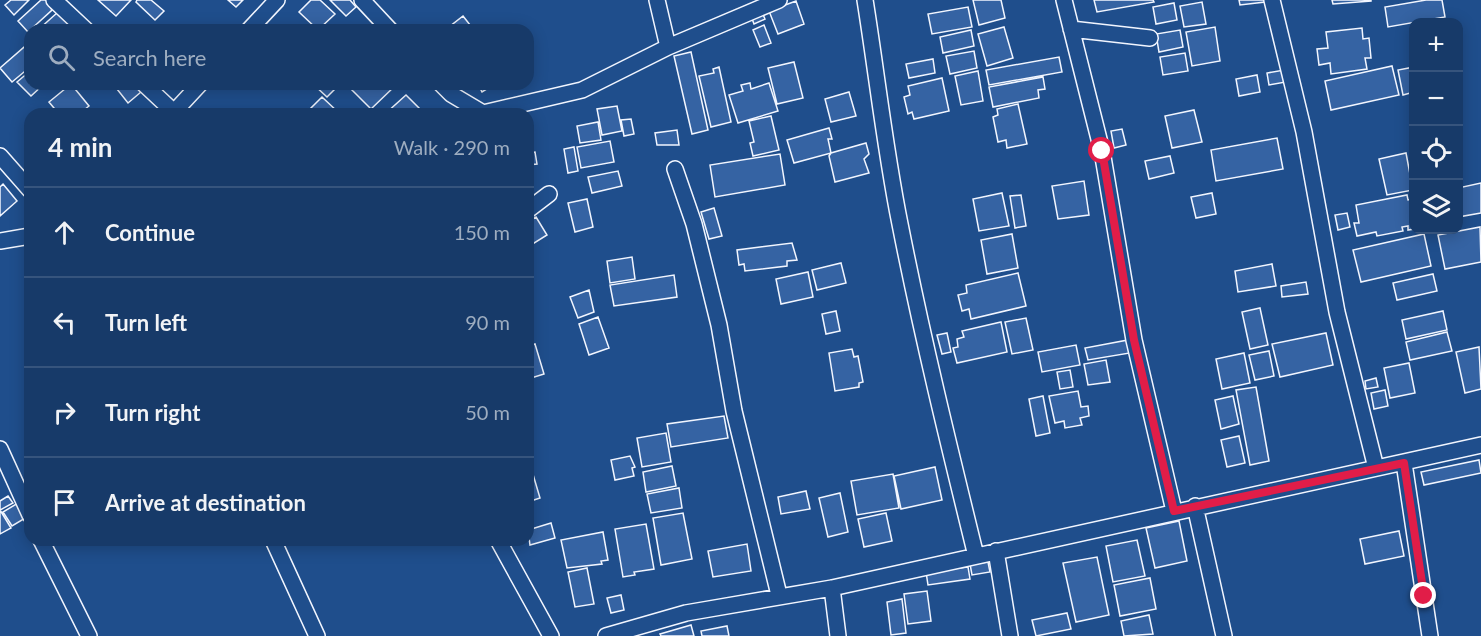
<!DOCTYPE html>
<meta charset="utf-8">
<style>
:root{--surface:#173a69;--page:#20416f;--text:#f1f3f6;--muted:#9eadc0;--line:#36547d}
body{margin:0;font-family:Lato,sans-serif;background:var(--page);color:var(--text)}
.controls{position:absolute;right:18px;top:18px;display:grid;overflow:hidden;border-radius:12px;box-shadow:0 3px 15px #0003}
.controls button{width:54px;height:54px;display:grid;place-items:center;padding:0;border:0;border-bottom:2px solid var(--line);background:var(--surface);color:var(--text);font:30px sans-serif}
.stop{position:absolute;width:18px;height:18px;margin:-14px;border:4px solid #e11d48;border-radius:50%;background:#fff}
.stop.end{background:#e11d48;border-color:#fff;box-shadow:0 2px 6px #0008}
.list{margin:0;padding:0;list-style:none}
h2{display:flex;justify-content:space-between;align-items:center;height:78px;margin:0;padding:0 24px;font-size:26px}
h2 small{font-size:20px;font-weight:400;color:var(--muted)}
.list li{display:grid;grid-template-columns:39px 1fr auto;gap:18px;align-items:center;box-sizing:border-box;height:90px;padding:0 24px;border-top:2px solid var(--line)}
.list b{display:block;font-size:22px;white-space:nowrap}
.list em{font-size:20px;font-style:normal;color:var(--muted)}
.icon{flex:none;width:33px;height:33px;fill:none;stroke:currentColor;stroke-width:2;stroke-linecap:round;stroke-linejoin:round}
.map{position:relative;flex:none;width:1481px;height:636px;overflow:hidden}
.search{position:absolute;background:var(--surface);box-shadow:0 3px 15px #0003;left:24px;top:24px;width:510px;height:66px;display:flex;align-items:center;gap:15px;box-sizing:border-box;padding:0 21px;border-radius:18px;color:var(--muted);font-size:22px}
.panel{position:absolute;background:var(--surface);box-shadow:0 3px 15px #0003;left:24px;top:108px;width:510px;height:438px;border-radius:18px}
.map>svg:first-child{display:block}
</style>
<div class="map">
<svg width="1481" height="636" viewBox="0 0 1481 636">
<rect width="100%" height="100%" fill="#1f4e8c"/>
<path fill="#3563a3" stroke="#f2f6ff" stroke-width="1.5" d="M11,0H29L14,15L5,5Z
M41,0H46L52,10L28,32L18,21Z
M98,0H131L116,16Z
M137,0H151L164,11L155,20L136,2Z
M228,0H243L236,7Z
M311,0H320L335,14L318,30L299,12Z
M330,0H350L356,7L346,16Z
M973,0H1001L1005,18L979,25Z
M1094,0H1153L1154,2L1097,12Z
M1239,0H1265V2L1240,5Z
M1332,0H1371V1L1333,4Z
M1426,0H1442L1445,17L1388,27L1385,7Z
M796,1L804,24L778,34L769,11Z
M1202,2L1206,24L1184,27L1180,6Z
M1174,3L1177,20L1156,24L1153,7Z
M968,7L972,27L932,34L928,14Z
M58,12L72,28L70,30H38Z
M762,12L765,19L754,24L751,16Z
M463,16L474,30H451L449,27Z
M764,25L771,43L760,47L753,30Z
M1004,27L1013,58L987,66L978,34Z
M1215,27L1220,61L1192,66L1186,32Z
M1362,28L1363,39L1369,38L1371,58H1365L1367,69L1331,74L1330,63L1319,65L1317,49L1328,48L1326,32Z
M971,30L974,46L943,53L940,37Z
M1180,30L1183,47L1159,52L1156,34Z
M30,42V67L12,82L0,68Z
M974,51L977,68L950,74L946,56Z
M691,52L708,130L692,134L674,56Z
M1185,53L1188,71L1163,75L1160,57Z
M1059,57L1062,72L989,85L986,70Z
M933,59L935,73L909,78L906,64Z
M794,62L803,98L777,104L768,68Z
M1392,66L1399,95L1331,110L1325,81Z
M719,67L731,122L711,127L699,76L714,73L713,69Z
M1414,67V92L1403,95L1398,70Z
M1284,70L1286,82L1269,85L1267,73Z
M30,71V84H44L31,96L17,82Z
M978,71L983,101L961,105L955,76Z
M1257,75L1260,92L1239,96L1236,79Z
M1043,77L1045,89L1038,90L1039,98L993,107L989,87Z
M942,78L949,111L914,119L912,112L908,114L904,97L910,95L908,86Z
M750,83L751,89L769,83L778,111L738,123L729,95L743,91L741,85Z
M71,84L89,106L79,114H59L49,102Z
M113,84H134L141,92L128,103Z
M313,84H340L327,97Z
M358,84H397L371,109L352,90Z
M478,84H495L482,92Z
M849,92L856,116L831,122L825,99Z
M406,95L425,114H385Z
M322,97L338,112L305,114Z
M1018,104L1027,144L1007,148L1006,140L998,142L993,117L998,115L997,109Z
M617,106L622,131L602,135L597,109Z
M1194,110L1202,142L1172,148L1165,116Z
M771,116L779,150L753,156L750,143L754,142L749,121Z
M631,119L634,134L624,136L621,120Z
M598,122L601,140L580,143L577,126Z
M829,128L832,139H828L831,153L794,163L787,140Z
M1122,129L1126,145L1114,148L1111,131Z
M677,130L679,145H657L655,133Z
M1277,138L1283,169L1216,181L1211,150Z
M610,141L614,162L581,168L577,147Z
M866,143L869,154L864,159L869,173L835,182L829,156L831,153Z
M574,147L578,171L568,173L564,149Z
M535,152L537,164L528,165V153Z
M1406,153L1413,190L1387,195L1379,159Z
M780,154L785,185L715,197L710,165Z
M1170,156L1174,173L1149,179L1145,161Z
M618,171L622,186L592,193L588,177Z
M1084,181L1089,215L1058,219L1052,186Z
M1481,183V213L1458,217V188Z
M3,184L17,201L0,216V187Z
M1002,193L1009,226L979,231L973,199Z
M1212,193L1216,214L1196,218L1191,197Z
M1021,195L1026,226L1015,228L1010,196Z
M1407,195L1408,200L1414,199V229L1408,230V226L1402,227L1403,231L1377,236L1376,232L1357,236L1354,223H1359L1356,205Z
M587,199L593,227L575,232L568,203Z
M714,208L722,236L709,239L701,212Z
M1347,213L1350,227L1338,230L1335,215Z
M536,217L547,235L531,245L528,241V222Z
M1480,227L1481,262L1445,269L1438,235Z
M1012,234L1018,268L987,274L981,240Z
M1424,234L1431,266L1361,282L1353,250Z
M792,243L797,260L787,261V266L745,271L744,264L739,265L737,250Z
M632,257L635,279L610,283L607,261Z
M841,263L846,283L817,290L812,270Z
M1272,264L1276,286L1238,292L1235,271Z
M808,272L813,297L781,304L776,279Z
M1018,273L1026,306L971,319L969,309L962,311L958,295L967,293L966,285Z
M1433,274L1437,291L1397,300L1393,283Z
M674,275L677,297L614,306L610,285Z
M1306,282L1308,294L1282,297L1281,286Z
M589,290L594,312L578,318L570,297Z
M1260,308L1268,345L1250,349L1242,312Z
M836,311L840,331L826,334L822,314Z
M1443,311L1447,330L1406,339L1402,320Z
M598,317L609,348L589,355L579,324Z
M1026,318L1033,350L1012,354L1005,322Z
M1001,322L1007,352L957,363L953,348L958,347L957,339L964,337L962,331Z
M1447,332L1452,351L1410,360L1406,342Z
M947,333L951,352L942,354L937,335Z
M1326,333L1333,365L1280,377L1272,344Z
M1128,340L1130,353L1088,360L1085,348Z
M535,344L544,374L528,379V346Z
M1076,345L1080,365L1042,372L1038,352Z
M1479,347L1481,389L1465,393L1456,352Z
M852,349L854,357L858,356L863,382L859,383V387L835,391L829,353Z
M1269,351L1274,376L1255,380L1249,355Z
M1244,353L1250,383L1222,389L1216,359Z
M1106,360L1110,382L1088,385L1084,364Z
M1409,363L1415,393L1390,398L1384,368Z
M1070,370L1073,387L1060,389L1057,372Z
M1376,378L1378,387L1366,389L1365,381Z
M1256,387L1269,461L1250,465L1236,390Z
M1385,390L1388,406L1374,409L1371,393Z
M1078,391L1081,407L1088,406L1089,416L1080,418L1082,425L1065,428L1064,421L1055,423L1049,396Z
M1043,396L1050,433L1036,436L1029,399Z
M1233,396L1239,424L1221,429L1215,400Z
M724,416L728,438L671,447L667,424Z
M666,433L671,462L642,467L637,438Z
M1239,436L1245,463L1227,467L1221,440Z
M630,456L635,467L632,468L634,476L615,480L611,460Z
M1479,460L1481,473L1424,485L1421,472Z
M672,466L676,486L646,492L643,472Z
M935,467L942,500L901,509L894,476Z
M532,471L540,498L528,502V473Z
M893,474L899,508L857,515L851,481Z
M679,488L682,508L651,513L647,494Z
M806,491L810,509L781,514L778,497Z
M840,493L848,532L828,537L819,498Z
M8,496L13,503L0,510L11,528L0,534V501Z
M18,503L27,517L12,526L3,512Z
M683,513L692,559L661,565L653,518Z
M886,513L892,541L864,547L858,519Z
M1179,521L1187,561L1155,568L1146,528Z
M551,523L555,538L530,545L528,530Z
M646,524L654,569L634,572L635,575L623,577L615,529Z
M1399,531L1404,556L1365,564L1360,539Z
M603,532L608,560L601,561L602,564L567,568L561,540Z
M1137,540L1145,576L1113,582L1106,546Z
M747,544L751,571L713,577L708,551Z
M1097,557L1109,615L1076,622L1063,563Z
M988,562L990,572L972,575L970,564Z
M968,567L970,579L928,585L926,572Z
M587,568L594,604L575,607L568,572Z
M1150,578L1156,609L1120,616L1114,585Z
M927,591L931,621L908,624L904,594Z
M621,595L624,610L611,613L607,598Z
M902,599L906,633L891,635L887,602Z
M1067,613L1071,629L1036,636L1032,620Z
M1149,615L1153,634L1124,636L1121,621Z
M691,625L694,636H661L660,634Z
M727,626L729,636H702L701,631Z"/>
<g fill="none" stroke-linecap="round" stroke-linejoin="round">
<g stroke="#f2f6ff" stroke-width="18">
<path id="minor" d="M54,0L86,30
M362,0L390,30
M657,0L668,47
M865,0C877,75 885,150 900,224C922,336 949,446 976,556
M1064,0L1102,151L1134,340L1174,511
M1272,0L1304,132L1337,312L1376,468
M1071,29L1150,38
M249,30L277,0
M144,84L176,114
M441,84L451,94L483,113L582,90L668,47L779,0
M174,112L200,84
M0,156L30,190
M675,169L694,224L719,325L734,411L779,595
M528,210L549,194
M0,241L30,236
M0,449L30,515
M1404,463L1430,636
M1195,506L1224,636
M41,540L89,636
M273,540L317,636
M498,540L551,636
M996,551L1010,636
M832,588L838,636
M606,636L686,613L832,588L1481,445"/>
</g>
<use href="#minor" stroke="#1f4e8c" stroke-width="15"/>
</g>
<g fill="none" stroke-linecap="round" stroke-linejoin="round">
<path stroke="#e11d48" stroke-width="8" d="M1102,151L1134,340L1174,511L1404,463L1424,596"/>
</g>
</svg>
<div class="controls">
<button>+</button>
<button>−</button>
<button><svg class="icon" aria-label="locate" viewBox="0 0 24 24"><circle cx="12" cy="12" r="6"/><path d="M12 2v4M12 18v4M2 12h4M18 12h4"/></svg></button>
<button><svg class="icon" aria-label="layers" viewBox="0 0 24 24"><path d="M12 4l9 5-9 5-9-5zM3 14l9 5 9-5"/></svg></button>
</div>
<div class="stop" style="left:1102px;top:151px"></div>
<div class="stop end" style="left:1424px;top:596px"></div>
<div class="search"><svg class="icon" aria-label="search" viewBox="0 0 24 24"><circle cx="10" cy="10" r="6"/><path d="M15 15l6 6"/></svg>Search here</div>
<section class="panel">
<h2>4 min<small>Walk · 290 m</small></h2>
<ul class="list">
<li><svg class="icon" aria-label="ahead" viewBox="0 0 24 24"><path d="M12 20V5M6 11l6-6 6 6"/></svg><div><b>Continue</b></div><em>150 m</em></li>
<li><svg class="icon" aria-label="left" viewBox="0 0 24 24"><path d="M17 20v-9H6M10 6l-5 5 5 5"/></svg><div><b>Turn left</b></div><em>90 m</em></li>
<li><svg class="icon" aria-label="right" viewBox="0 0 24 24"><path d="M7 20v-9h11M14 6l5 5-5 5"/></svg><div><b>Turn right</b></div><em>50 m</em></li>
<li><svg class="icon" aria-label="arrive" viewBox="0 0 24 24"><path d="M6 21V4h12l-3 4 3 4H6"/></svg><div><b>Arrive at destination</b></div></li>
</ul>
</section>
</div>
